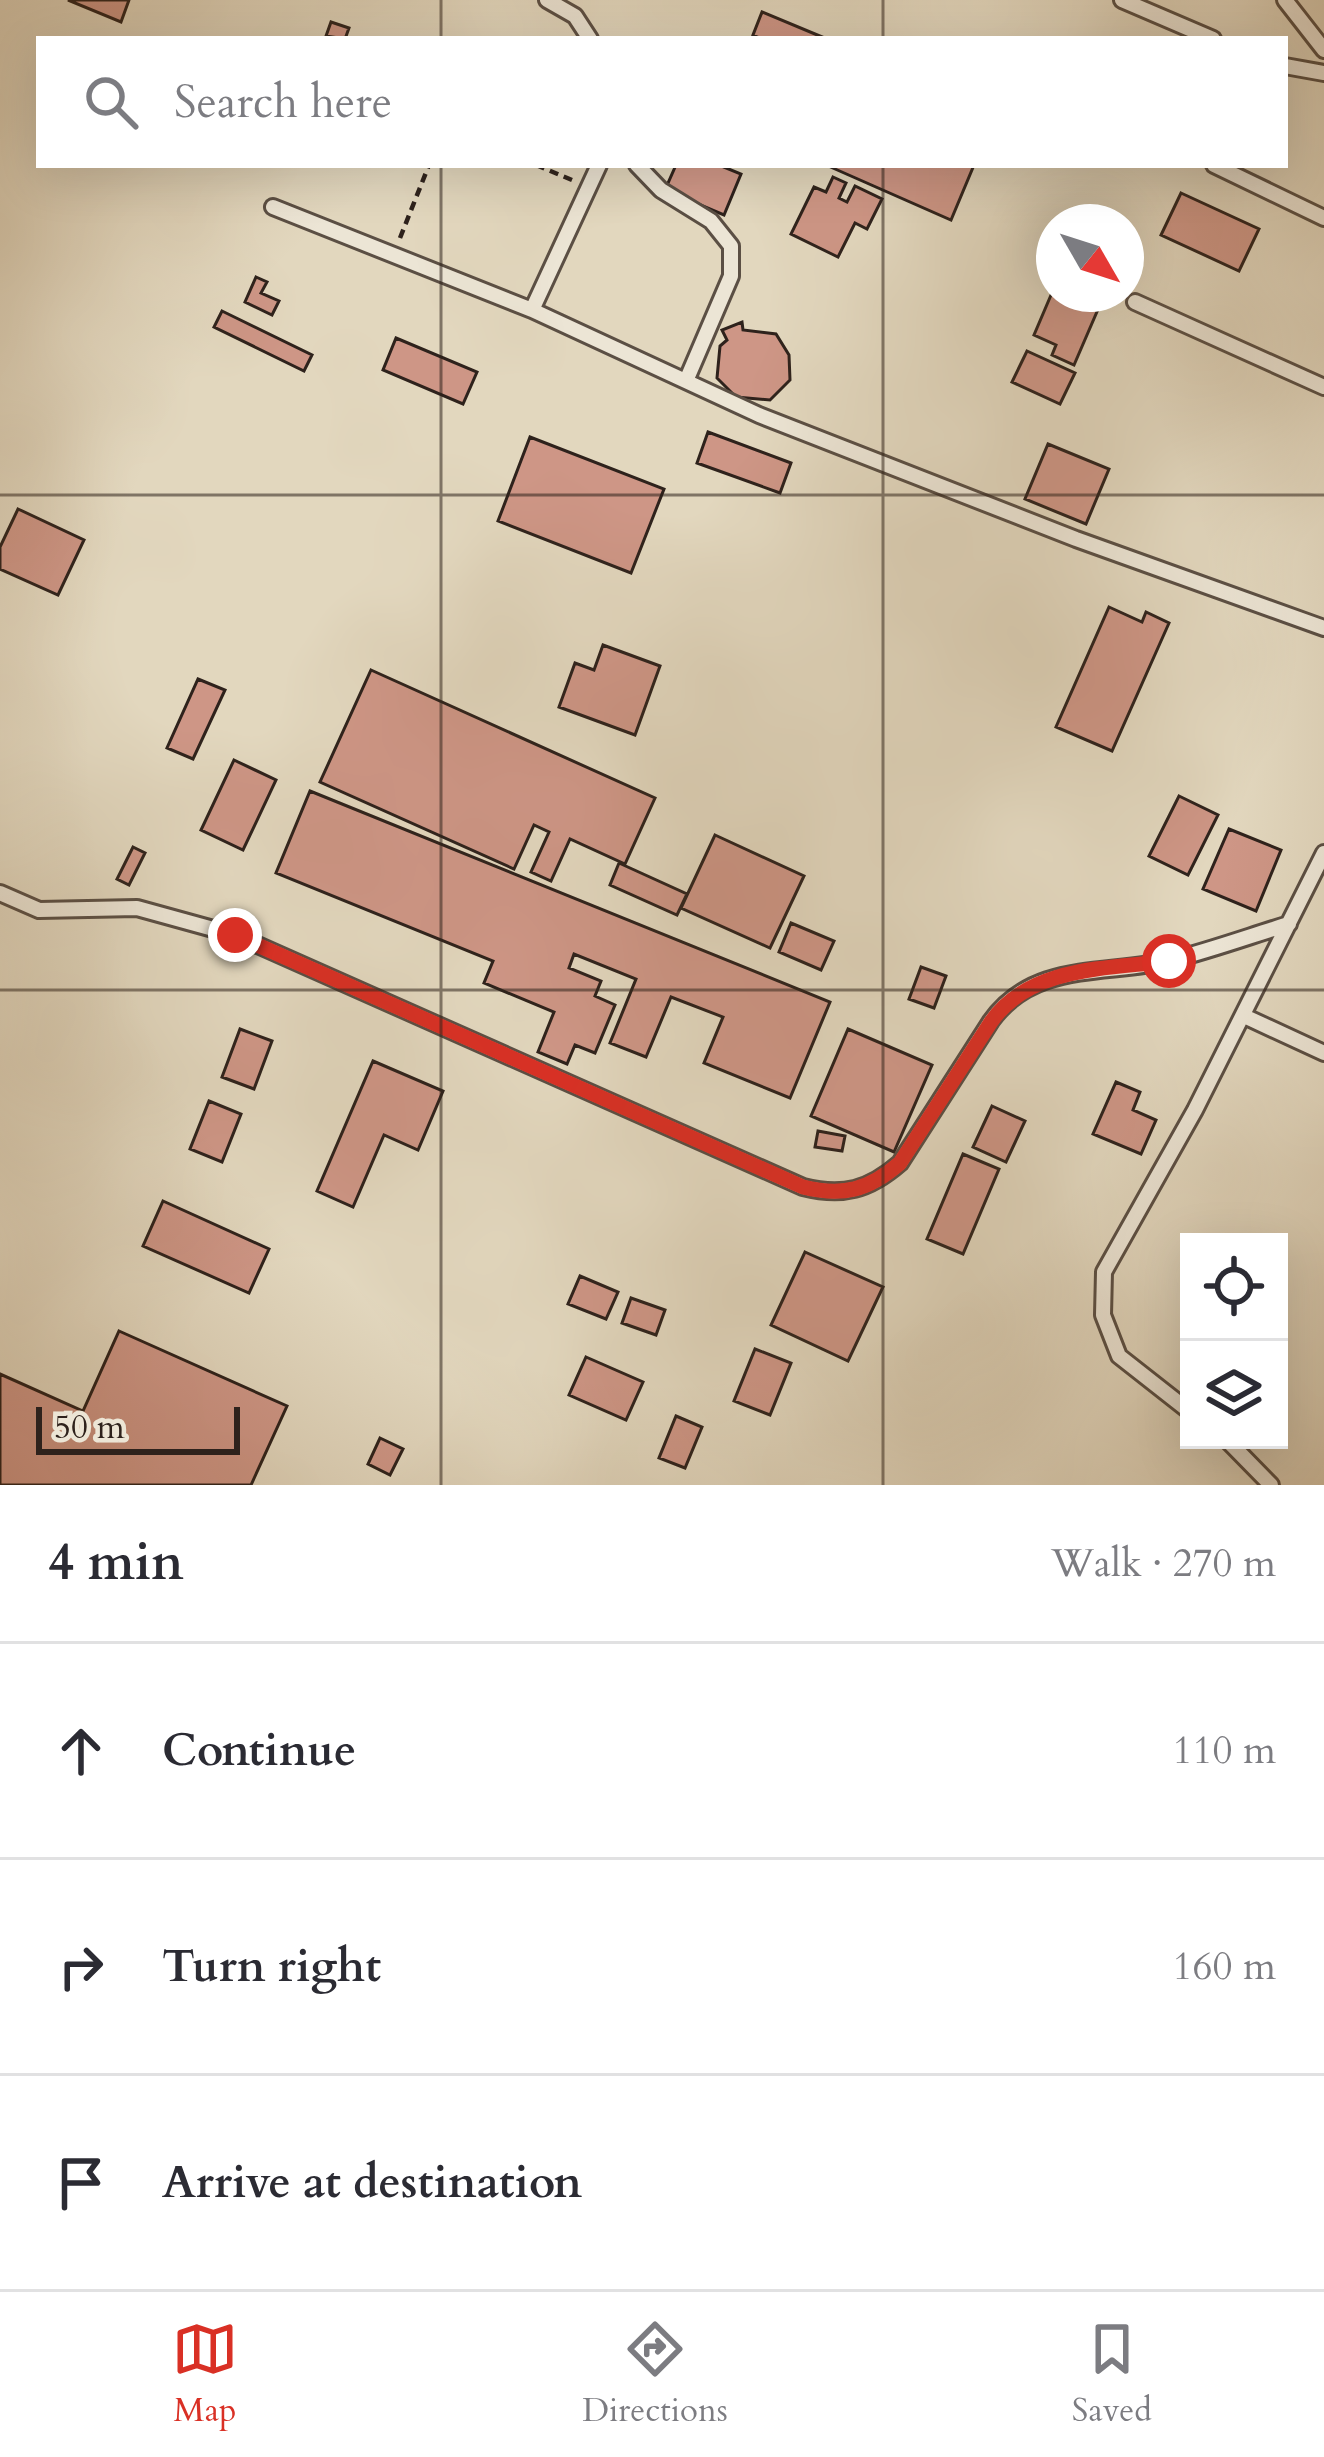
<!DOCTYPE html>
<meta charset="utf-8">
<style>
:root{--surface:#fff;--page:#f7f7f7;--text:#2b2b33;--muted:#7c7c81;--line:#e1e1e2;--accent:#d93025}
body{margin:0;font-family:Cardo,serif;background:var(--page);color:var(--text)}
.controls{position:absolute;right:36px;bottom:36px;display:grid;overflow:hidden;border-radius:0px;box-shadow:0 12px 48px #0002}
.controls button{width:108px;height:108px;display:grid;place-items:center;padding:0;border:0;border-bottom:3px solid var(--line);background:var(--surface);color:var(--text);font:60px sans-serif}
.compass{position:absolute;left:1036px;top:204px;width:108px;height:108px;border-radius:50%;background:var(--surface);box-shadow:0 12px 48px #0002;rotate:129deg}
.scale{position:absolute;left:36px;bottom:30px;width:204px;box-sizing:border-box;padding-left:12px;border:6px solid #2e221c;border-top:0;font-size:33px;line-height:42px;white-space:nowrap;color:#2e221c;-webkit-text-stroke:9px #ece5d5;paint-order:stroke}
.stop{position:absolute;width:36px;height:36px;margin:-27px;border:9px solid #d93025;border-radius:50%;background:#fff}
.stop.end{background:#d93025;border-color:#fff;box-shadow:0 3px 12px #0008}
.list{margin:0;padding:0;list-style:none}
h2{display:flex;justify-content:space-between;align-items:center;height:156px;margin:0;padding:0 48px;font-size:51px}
h2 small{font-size:39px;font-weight:400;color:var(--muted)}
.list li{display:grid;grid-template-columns:78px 1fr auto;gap:36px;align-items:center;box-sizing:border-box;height:216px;padding:0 48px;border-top:3px solid var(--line)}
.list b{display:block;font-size:45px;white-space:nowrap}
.list em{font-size:39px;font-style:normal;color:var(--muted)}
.icon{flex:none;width:66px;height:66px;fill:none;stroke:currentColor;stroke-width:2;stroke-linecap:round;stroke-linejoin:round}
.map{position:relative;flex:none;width:1324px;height:1485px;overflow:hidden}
.search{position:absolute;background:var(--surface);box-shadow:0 12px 48px #0002;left:36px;right:36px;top:36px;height:132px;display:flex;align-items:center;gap:30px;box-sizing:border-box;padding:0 42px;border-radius:0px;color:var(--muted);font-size:45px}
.sheet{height:804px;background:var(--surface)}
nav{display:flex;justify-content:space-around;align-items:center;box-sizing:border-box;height:168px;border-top:3px solid var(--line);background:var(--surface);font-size:33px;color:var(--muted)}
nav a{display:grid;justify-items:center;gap:6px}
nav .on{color:var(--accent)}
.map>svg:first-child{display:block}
</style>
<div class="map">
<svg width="1324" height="1485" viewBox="0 0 1324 1485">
<rect width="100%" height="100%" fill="#e2d7be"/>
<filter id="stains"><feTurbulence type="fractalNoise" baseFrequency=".00167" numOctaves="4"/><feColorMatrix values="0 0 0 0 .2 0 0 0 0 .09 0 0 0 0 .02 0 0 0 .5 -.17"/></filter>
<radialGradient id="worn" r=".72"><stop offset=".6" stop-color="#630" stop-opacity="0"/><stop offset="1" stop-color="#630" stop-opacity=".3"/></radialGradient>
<path fill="#ce9686" stroke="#2e221c" stroke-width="3" d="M68,0H129L121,22Z
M762,12L827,39H762L753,35Z
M331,22L349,28L345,39L326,36Z
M676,165H719L741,174L724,215L665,190Z
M826,165H974L951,220Z
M833,177L846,183L839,198L847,202L855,186L882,199L867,229L855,223L838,257L791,234L814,187L826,192Z
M1181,193L1259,229L1239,271L1161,235Z
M256,277L267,282L261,293L279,301L272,315L245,302Z
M1054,288V294H1070L1099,307L1074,365L1052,355L1056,345L1034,335Z
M222,311L312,355L304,371L214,327Z
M742,322L743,330L776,334L789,355L790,380L770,400L736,397L717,378L720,346L727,340L722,330Z
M396,338L477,372L463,404L383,370Z
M1027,351L1075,373L1060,404L1012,382Z
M708,432L791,463L780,493L697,463Z
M530,437L664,489L631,573L498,521Z
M1048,444L1109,469L1086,524L1025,499Z
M18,509L84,540L58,595L0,569V547Z
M1109,607L1142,622L1146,612L1169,623L1112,751L1056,727Z
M603,645L660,666L635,735L559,707L575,663L594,670Z
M371,670L655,798L625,864L570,839L551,881L531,872L549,832L534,825L514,869L320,782Z
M198,679L225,690L193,759L167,748Z
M234,760L276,780L243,850L201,830Z
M310,791L830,1002L790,1098L704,1063L723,1017L671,997L646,1057L610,1043L636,979L574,954L569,968L601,981L595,996L615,1005L595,1053L575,1045L567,1064L538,1052L554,1012L484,983L493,961L276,873Z
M1179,796L1218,815L1188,875L1149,856Z
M1229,829L1281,850L1256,911L1203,889Z
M715,835L804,876L770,948L681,908Z
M133,847L145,853L129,885L117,879Z
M619,863L687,894L677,915L610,885Z
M791,923L834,941L821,970L779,952Z
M921,967L946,976L934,1008L909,999Z
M240,1029L272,1041L254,1089L222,1077Z
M848,1029L932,1065L894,1152L811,1116Z
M373,1061L443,1091L418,1150L384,1135L353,1207L317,1191Z
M1116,1082L1140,1092L1133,1110L1156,1120L1141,1154L1093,1134Z
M209,1101L241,1114L222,1162L190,1149Z
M992,1106L1025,1121L1006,1162L973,1147Z
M818,1131L845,1136L842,1151L815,1147Z
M963,1154L999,1169L963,1254L927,1239Z
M163,1201L269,1249L249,1293L143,1246Z
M805,1252L883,1287L848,1361L771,1325Z
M580,1276L618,1292L606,1319L568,1304Z
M631,1298L665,1310L656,1335L622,1323Z
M119,1331L287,1406L251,1485H0V1374L83,1411Z
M755,1349L791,1363L770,1415L734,1401Z
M586,1357L643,1382L626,1420L569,1395Z
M676,1416L702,1427L685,1468L659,1458Z
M380,1438L403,1449L390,1475L368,1464Z"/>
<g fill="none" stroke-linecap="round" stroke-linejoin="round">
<g stroke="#5b4f44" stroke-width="20">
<path id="lane" d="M547,0L575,16L590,39
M1122,0L1213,39
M1285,0L1324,50
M1285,66L1324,73
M637,165L661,190L711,221L731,246V276L686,381
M1214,165L1324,218
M273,207L532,310L759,415L1076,539L1324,628
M1135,302L1324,387
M532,310L599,165
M0,893L39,910L137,908L235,935L803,1187C843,1197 869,1190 900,1163L991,1021C1035,960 1106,976 1172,960C1211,950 1250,936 1289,924
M1244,1016L1324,1053
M1189,1411L1119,1356L1103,1315L1104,1272L1195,1110L1324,853
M1227,1440L1271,1485"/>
</g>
<path stroke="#2e221c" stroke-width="4.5" stroke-dasharray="9 6" stroke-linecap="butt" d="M536,165L572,180
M400,238L429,165"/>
<use href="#lane" stroke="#ece5d5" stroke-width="14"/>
</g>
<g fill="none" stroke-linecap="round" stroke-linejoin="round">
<path stroke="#d93025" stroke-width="15" d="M235,935L803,1187C843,1197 869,1190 900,1163L991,1022C1030,966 1107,969 1169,961"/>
</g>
<path fill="none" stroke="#2e221c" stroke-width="3" stroke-opacity="0.55" d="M441,0V39M883,0V39M441,165V1485M883,165V1485M0,495H1324M0,990H1324"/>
<rect width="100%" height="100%" filter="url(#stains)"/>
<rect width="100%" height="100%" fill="url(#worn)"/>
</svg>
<div class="controls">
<button><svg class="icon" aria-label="locate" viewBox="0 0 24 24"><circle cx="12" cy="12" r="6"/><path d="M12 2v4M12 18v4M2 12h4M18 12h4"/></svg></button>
<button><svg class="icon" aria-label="layers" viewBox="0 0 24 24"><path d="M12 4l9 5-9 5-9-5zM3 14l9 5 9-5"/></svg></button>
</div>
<svg class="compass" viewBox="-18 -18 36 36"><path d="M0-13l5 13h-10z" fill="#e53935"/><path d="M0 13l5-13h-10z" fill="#7c7c81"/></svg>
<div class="scale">50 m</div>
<div class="stop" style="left:1169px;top:961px"></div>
<div class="stop end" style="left:235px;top:935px"></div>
<div class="search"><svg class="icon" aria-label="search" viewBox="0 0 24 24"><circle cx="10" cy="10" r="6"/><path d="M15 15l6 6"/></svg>Search here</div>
</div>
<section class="sheet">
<h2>4 min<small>Walk · 270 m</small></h2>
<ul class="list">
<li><svg class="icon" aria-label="ahead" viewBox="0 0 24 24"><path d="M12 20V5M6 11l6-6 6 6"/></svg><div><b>Continue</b></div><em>110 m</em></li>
<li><svg class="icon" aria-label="right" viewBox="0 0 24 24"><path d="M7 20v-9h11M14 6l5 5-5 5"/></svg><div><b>Turn right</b></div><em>160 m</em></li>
<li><svg class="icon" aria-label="arrive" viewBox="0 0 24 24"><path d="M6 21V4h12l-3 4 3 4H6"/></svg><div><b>Arrive at destination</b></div></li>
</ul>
</section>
<nav>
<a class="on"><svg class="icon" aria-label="map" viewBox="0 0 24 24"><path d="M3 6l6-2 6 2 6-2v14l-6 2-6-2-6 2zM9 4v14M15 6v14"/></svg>Map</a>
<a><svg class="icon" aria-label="directions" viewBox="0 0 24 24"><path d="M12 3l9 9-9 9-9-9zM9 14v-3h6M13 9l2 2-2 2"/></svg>Directions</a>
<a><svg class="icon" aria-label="saved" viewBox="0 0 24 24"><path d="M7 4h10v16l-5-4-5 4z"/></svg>Saved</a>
</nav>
